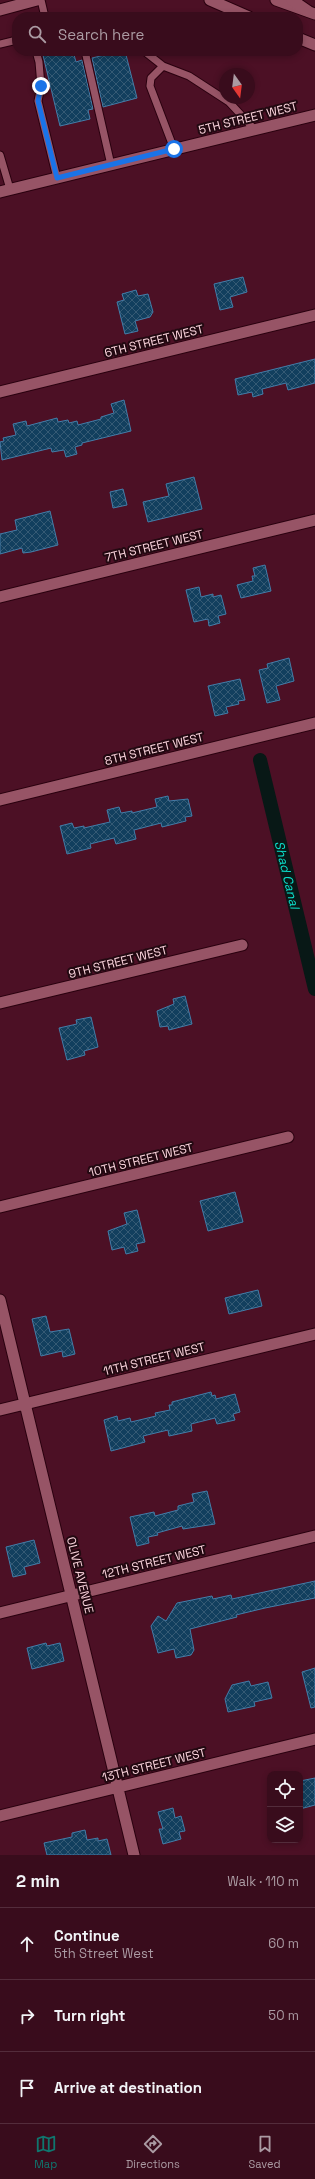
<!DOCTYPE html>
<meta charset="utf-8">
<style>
:root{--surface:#390c1c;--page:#401525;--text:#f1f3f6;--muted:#ab9ba3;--line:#532c3b;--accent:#0f766e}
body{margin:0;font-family:"Space Grotesk",sans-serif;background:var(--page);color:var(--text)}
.controls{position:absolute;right:12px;bottom:12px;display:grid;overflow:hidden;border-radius:8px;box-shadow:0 2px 6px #0003}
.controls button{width:36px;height:36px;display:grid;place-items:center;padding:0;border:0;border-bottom:1px solid var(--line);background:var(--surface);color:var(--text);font:20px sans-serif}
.compass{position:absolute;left:219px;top:68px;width:36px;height:36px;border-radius:50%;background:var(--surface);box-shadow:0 2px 6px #0003;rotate:166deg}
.stop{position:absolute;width:12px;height:12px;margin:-9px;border:3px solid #1a73e8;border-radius:50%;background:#fff}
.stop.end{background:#1a73e8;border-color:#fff;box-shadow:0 1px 4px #0008}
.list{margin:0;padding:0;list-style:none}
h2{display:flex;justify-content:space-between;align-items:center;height:52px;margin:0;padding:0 16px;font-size:17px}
h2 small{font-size:13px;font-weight:400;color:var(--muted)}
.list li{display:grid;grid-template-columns:26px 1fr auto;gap:12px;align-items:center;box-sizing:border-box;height:72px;padding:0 16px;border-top:1px solid var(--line)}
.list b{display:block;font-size:15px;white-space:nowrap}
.list p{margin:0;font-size:13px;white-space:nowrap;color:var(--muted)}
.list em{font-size:13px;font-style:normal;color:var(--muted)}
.icon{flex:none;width:22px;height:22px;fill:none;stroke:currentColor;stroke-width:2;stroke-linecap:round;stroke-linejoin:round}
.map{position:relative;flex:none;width:315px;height:1855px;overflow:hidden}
.search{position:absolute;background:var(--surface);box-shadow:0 2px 6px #0003;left:12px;right:12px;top:12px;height:44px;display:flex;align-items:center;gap:10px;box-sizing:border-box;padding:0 14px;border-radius:16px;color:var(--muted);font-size:15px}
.sheet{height:268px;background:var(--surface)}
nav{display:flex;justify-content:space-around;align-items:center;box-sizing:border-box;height:56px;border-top:1px solid var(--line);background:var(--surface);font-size:11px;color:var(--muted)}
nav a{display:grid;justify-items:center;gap:2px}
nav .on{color:var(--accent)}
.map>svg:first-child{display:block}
</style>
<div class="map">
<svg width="315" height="1855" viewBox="0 0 315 1855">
<defs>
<pattern id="building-cross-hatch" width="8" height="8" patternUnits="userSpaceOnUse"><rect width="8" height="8" fill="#123f5e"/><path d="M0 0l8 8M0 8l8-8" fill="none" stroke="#355a74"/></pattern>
</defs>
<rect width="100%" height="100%" fill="#4c1025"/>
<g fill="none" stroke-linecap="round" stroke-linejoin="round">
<path stroke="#081816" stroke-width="14" id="s1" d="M260,760L315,989"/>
</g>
<path fill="url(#building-cross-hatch)" stroke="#447da8" d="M42,51H73L76,62L82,60L93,109L88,110L90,119L60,126Z
M121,51H125L137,98L103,107L92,58Z
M243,277L247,292L230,297L233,307L220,310L214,284Z
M136,290L138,296L148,294L153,312L150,317L135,321L138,331L125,334L117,302L124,300L122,294Z
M315,359V383L288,390L286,383L262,389L263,394L253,397L252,392L238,395L235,379Z
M124,400L131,431L82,443V445L75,447L77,454L66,457L64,450L52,452L51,448L2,460L0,442L4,441L3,438L16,435L13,424L26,421L27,426L57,418L58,422L68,420L69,423L77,421L78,425L101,419V417L114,413L111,404Z
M194,477L202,509L148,522L143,502L169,496L166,484Z
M123,489L127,505L113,508L110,492Z
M50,511L58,545L31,552L23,553L22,548L0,554V534L17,530L15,520Z
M265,565L271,591L241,598L237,585L253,581L252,576H255L253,568Z
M199,587L201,597L213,594V597L221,595L226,614L218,616L220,623L209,626L208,619L194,622L186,590Z
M289,658L294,681L276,686L280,700L267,703L259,670L268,668L267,664Z
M240,679L245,700L238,701L239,704L226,707L228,713L215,716L208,686Z
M168,796L169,801L188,799L192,816L185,817L186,821L162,827L161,823L134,830L136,839L116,844L114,838L90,844L91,848L67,854L60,826L72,823L74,828L84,826V828L110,822L107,810L119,807L121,813L132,811V813L157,807L155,799Z
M185,996L192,1024L169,1030L168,1026L160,1027L157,1011L174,1004L173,999Z
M91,1017L98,1047L84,1051L85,1055L67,1060L59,1028L77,1024L76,1020Z
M235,1192L243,1222L208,1231L200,1201Z
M137,1210L145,1242L136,1244L138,1251L126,1254L124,1247L112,1250L108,1231L127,1224L124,1213Z
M258,1290L262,1306L229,1314L225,1298Z
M46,1316L50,1332L69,1329L75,1354L63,1357L62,1351L41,1356L32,1319Z
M211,1392L212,1396L215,1395L216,1399L235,1394L240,1412L233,1414L235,1420L217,1424L215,1418L191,1424L192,1431L169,1436L168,1430L143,1436L145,1442L111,1451L104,1420L117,1416L118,1421L130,1418L131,1422L156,1416L155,1413L170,1410L169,1405H172V1402Z
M207,1491L215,1524L183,1529L182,1526L157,1533L158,1535L148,1537L149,1543L137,1546L130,1517L154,1512L155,1516L178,1510V1506L194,1502L192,1494Z
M34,1540L40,1563L24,1567L26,1574L13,1577L6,1547Z
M315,1581V1598L265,1608L236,1615L237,1617L190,1629L194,1650L191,1655L176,1658L174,1649L158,1653L151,1626L158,1616L166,1621L177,1603L212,1596L213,1599L231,1595L232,1599Z
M46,1643L47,1646L60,1643L64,1661L32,1669L27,1648Z
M315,1668V1707L311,1708L302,1672Z
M249,1681L251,1686L268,1682L272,1698L254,1702L255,1706L228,1712L225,1699L232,1685Z
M315,1778V1805L300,1809V1781Z
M173,1808L175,1818L181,1816L185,1831L179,1832L181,1839L163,1844L159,1829H163L158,1812Z
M85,1830L87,1840L98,1838V1841L107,1839L111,1855H47L44,1843L72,1837V1833Z"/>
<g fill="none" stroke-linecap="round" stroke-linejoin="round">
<g stroke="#2a010f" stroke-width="9">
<path id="service" d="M41,0L45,17
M0,44L17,40
M36,51L39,62L41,86L38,101L57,178
M85,51L111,165
M144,51L163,66L189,76L229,102L255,130
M163,66L151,78L150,86L174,149
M0,155L10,189"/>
</g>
<g stroke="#2a010f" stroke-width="13">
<path id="minor" d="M0,192L315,115
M0,392L315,315
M0,597L315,520
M0,800L315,723
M0,1003L242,945
M0,1207L288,1137
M0,1300L134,1855
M0,1410L315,1334
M0,1613L315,1536
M0,1816L315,1739"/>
</g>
<g stroke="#2a010f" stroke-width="13">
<path id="tertiary" d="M210,0L249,17
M276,0L315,14
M298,38L315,45"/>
</g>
<g stroke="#2a010f" stroke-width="13">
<path id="secondary" d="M292,0L308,11
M0,10L37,0"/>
</g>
<use href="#service" stroke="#975466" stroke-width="7"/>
<use href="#minor" stroke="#975466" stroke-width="11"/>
<use href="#tertiary" stroke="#975466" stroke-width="11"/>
<use href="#secondary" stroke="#975466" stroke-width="11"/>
</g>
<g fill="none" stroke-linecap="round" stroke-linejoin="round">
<path stroke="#1a73e8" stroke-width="5" d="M41,86L38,101L57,178L174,149"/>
</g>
<g text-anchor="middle" stroke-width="4" stroke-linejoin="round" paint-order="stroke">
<g font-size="12" fill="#fad3dc" stroke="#220911">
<text transform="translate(248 118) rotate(-14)" y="4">5TH STREET WEST</text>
<text transform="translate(154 341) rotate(-14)" y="4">6TH STREET WEST</text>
<text transform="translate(154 546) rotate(-14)" y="4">7TH STREET WEST</text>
<text transform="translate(154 749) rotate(-14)" y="4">8TH STREET WEST</text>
<text transform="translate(118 962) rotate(-14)" y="4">9TH STREET WEST</text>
<text transform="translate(141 1160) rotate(-14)" y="4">10TH STREET WEST</text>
<text transform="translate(154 1359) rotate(-14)" y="4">11TH STREET WEST</text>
<text transform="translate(154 1562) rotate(-14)" y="4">12TH STREET WEST</text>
<text transform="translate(80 1575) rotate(76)" y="4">OLIVE AVENUE</text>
<text transform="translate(154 1765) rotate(-14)" y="4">13TH STREET WEST</text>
</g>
<g font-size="13" font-style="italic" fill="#0bdfcb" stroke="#220911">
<text dy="5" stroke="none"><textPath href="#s1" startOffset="118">Shad Canal</textPath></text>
</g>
</g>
</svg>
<div class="controls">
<button><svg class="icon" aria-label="locate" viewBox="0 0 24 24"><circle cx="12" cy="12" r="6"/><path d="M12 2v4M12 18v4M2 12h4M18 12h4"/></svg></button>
<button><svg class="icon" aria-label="layers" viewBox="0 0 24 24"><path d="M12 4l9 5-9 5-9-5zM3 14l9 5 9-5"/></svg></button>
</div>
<svg class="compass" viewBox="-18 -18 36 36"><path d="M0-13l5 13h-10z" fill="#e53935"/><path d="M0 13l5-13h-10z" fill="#ab9ba3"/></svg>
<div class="stop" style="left:174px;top:149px"></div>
<div class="stop end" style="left:41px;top:86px"></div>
<div class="search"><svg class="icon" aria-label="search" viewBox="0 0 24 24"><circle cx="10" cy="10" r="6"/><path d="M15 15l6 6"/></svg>Search here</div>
</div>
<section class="sheet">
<h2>2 min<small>Walk · 110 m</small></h2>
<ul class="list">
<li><svg class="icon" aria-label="ahead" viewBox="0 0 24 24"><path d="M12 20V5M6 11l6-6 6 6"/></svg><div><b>Continue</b><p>5th Street West</p></div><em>60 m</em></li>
<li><svg class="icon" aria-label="right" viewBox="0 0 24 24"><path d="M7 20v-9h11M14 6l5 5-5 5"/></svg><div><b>Turn right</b></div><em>50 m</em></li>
<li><svg class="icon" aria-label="arrive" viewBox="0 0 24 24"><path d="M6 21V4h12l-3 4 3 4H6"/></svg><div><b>Arrive at destination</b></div></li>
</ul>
</section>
<nav>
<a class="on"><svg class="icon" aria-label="map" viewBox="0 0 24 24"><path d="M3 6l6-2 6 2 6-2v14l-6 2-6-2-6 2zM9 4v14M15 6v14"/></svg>Map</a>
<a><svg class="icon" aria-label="directions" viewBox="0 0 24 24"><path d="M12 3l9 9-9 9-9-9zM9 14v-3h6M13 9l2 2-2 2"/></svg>Directions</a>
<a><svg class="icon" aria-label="saved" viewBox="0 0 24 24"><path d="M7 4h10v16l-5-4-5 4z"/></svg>Saved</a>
</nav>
